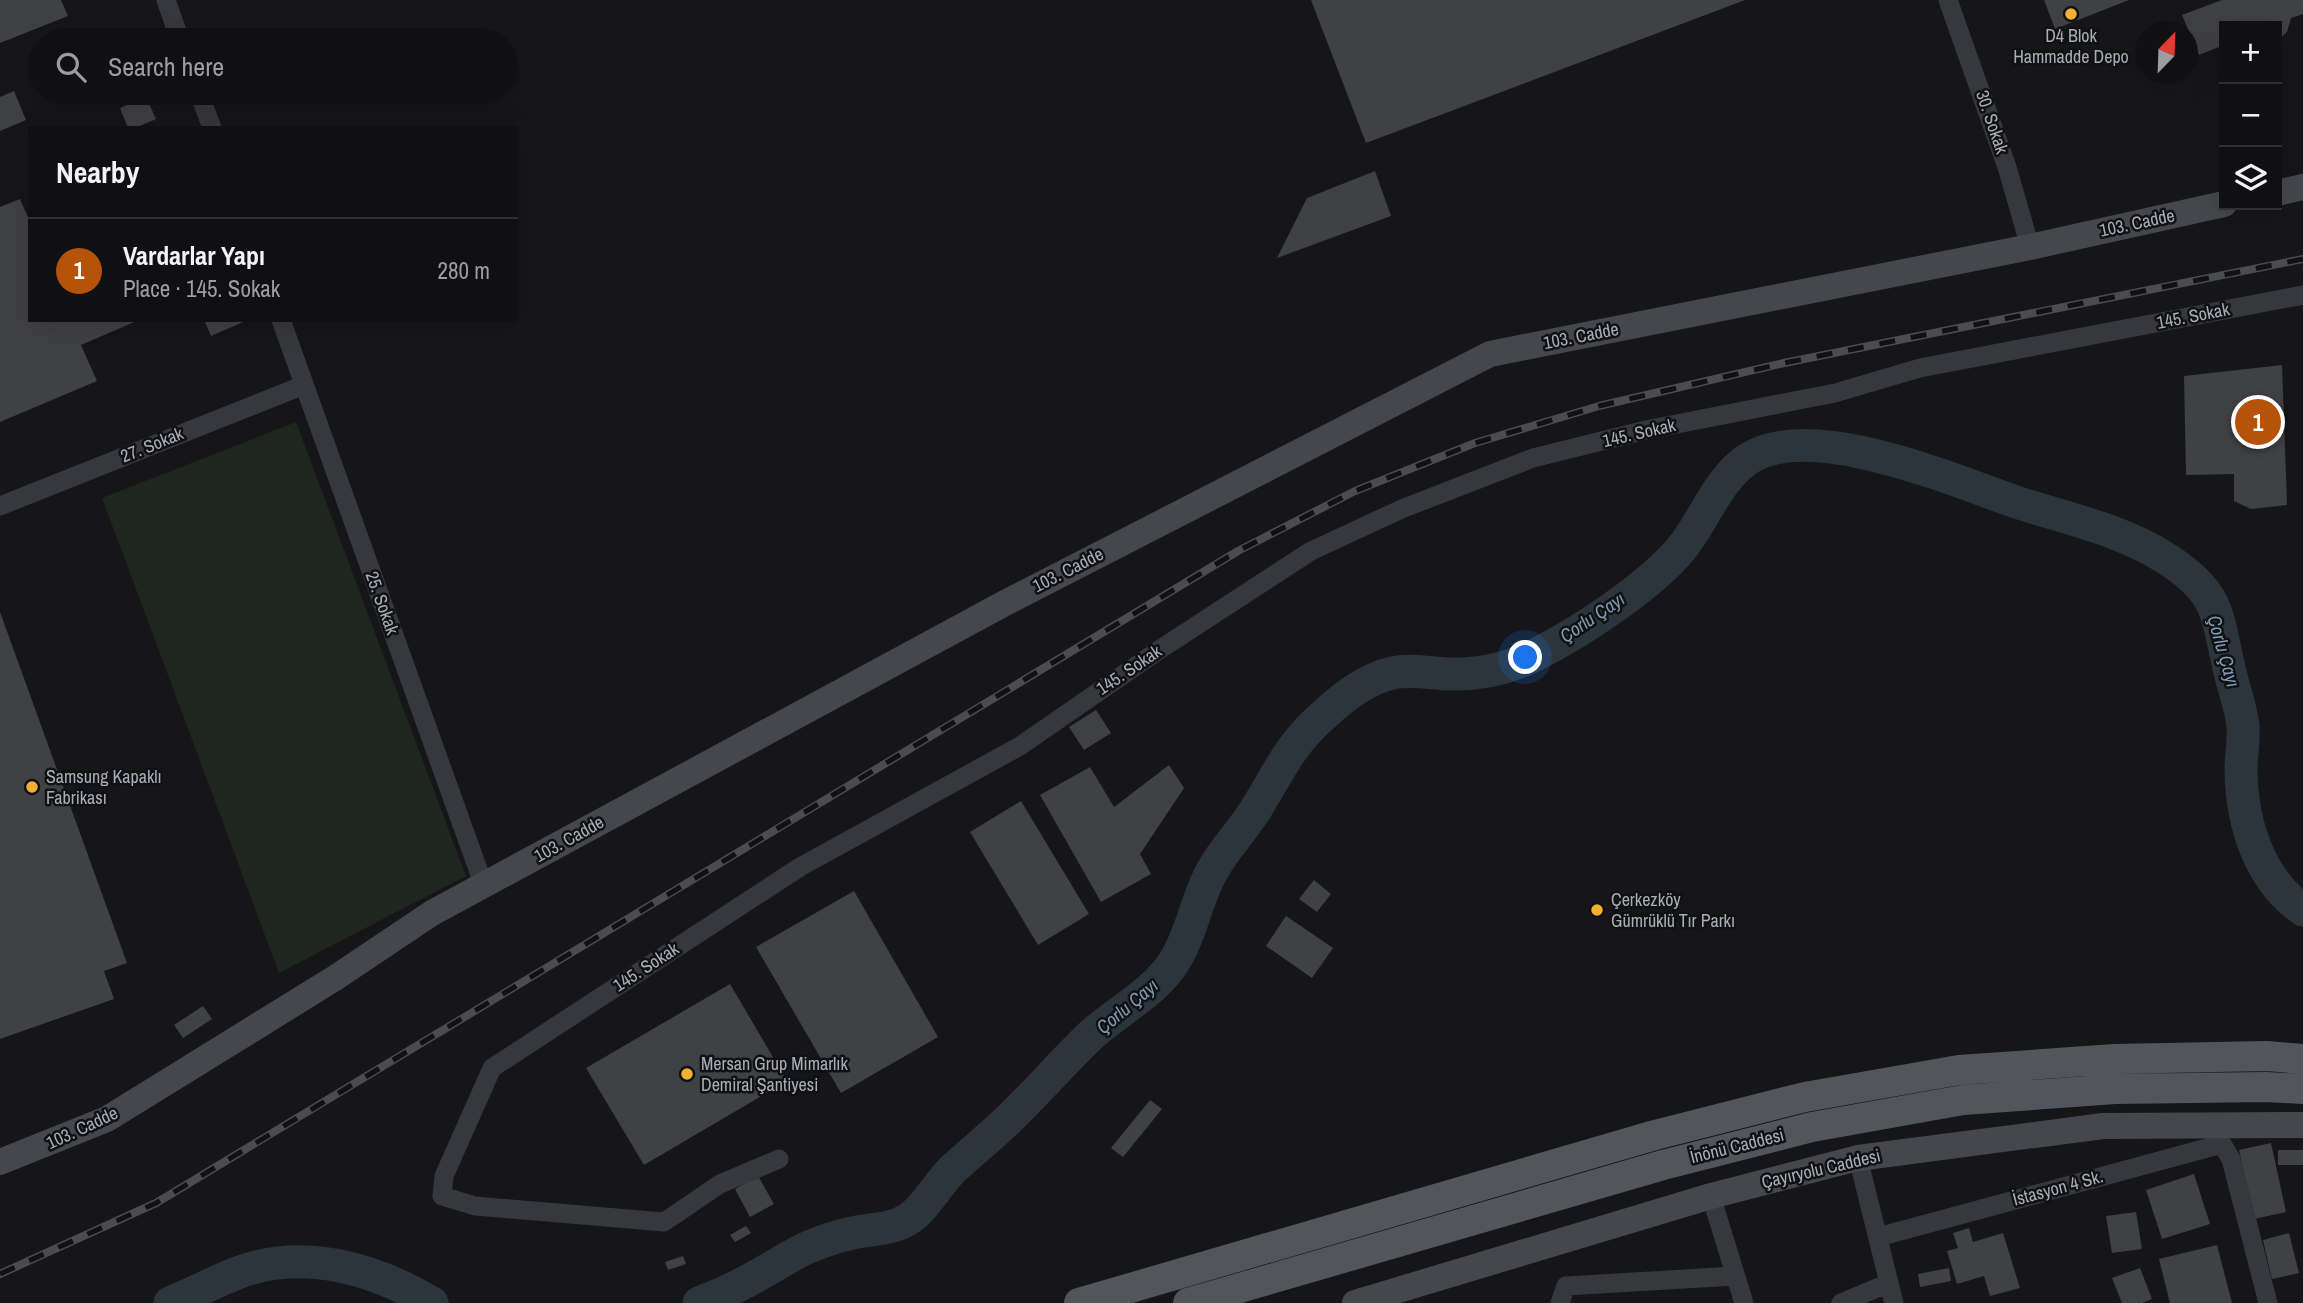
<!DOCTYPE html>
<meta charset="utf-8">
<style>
:root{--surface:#101012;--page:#1e1e20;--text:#f1f3f6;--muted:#9c9d9f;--line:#303032;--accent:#b45309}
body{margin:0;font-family:"Archivo Narrow",sans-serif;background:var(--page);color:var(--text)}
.controls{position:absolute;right:21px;top:21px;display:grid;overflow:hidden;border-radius:0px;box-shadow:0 7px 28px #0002}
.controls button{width:63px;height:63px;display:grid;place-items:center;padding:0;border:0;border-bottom:2px solid var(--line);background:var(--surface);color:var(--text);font:35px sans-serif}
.compass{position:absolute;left:2135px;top:21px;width:63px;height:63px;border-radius:50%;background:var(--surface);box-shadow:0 7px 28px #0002;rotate:23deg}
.you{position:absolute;left:1526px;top:658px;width:24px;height:24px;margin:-18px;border:5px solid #fff;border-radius:50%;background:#1a73e8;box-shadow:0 0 0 10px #1a73e833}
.badge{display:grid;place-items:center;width:46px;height:46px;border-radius:50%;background:var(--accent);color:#fff;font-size:23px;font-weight:700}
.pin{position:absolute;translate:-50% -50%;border:4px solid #fff;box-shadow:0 2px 7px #0006}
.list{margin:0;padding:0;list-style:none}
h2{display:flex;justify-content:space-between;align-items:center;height:91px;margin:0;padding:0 28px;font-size:30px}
h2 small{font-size:23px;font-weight:400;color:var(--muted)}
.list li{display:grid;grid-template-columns:46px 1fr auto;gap:21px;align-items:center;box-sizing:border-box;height:105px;padding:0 28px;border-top:2px solid var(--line)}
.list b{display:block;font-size:26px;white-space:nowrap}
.list p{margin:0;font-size:23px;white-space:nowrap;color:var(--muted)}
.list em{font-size:23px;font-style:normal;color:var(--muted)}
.icon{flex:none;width:38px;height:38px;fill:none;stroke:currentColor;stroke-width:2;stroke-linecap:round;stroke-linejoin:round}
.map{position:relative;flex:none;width:2303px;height:1303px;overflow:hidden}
.search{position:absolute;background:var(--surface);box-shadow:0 7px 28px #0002;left:28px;top:28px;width:490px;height:77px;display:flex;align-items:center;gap:18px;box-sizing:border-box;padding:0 24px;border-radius:38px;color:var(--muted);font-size:26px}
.panel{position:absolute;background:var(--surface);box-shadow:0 7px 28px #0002;left:28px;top:126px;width:490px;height:196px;border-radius:0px}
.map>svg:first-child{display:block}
</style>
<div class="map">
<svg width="2303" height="1303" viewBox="0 0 2303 1303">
<rect width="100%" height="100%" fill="#161618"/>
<path fill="#1e261f" d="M296,422L466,876L279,973L102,498Z"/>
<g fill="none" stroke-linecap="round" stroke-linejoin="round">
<path stroke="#2c353c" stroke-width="33" d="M170,1303C194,1293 216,1281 240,1272C304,1248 375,1269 432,1303
M699,1303C720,1295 741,1285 760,1274C777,1265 792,1254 809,1247C823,1241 838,1236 853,1233C871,1229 890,1230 907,1220C926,1208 936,1186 952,1170C971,1152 992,1136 1011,1117C1038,1091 1063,1062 1090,1036C1117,1011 1153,994 1174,962C1190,937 1195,906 1208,879C1221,851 1244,830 1259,804C1281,768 1291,743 1325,714C1343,697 1367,679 1392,673C1410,669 1429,673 1448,674C1478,675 1508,669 1535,655C1579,633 1649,587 1681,549C1704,521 1717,480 1748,459C1810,418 1955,481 2019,503C2069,519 2122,530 2167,559C2221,594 2216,614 2230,672C2234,690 2241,707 2243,726C2244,741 2241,756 2241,771C2242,824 2259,879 2303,910"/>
</g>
<path fill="#404145" d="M0,0H61L68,16L0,43Z
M1311,0H1745L1366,143Z
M2044,0H2129L2055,29Z
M2222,0H2303V14L2291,18L2287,32L2277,41V26H2224V45L2199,55L2182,15Z
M14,91L26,120L0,131V97Z
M146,97L156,119L135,128H128L120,108Z
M1375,171L1391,216L1277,258L1307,198Z
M20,199L30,222V320H139L81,345L97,381L0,422V207Z
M204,320H248L211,336Z
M2282,365L2287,505L2251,509L2234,501V474L2186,475L2184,376Z
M0,612L127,963L104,971L114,999L0,1039Z
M1096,710L1111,733L1084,750L1069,727Z
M1169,765L1184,788L1140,854L1151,874L1101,902L1040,795L1090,767L1114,807Z
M1021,801L1089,914L1038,945L970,832Z
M1314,880L1331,894L1317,912L1299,899Z
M854,891L938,1037L841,1093L756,947Z
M1286,916L1333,948L1312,978L1266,946Z
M730,984L787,1081L644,1165L586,1068Z
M203,1006L212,1019L183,1038L174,1025Z
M1150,1100L1162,1109L1123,1157L1111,1148Z
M2271,1143L2286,1212L2254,1219L2239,1150Z
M2278,1150H2303V1165H2278Z
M2194,1174L2210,1224L2162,1239L2146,1190Z
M758,1176L774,1204L750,1217L735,1189Z
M2136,1212L2142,1249L2112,1253L2106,1216Z
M746,1226L751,1233L735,1242L730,1235Z
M1969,1228L1973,1242L2003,1233L2020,1288L1990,1296L1984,1276L1957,1284L1947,1251L1958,1248L1953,1233Z
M2289,1233L2299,1273L2272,1279L2263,1240Z
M2217,1245L2232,1303H2170L2159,1259Z
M683,1256L686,1264L668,1270L665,1262Z
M1949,1268L1951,1281L1920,1287L1918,1274Z
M2140,1268L2152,1299L2142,1303H2122L2112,1278Z"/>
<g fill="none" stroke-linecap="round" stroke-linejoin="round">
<path stroke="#37383d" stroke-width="19" d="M166,0L180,40
M1948,0L2007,167L2030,247
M199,93L212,128
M281,320L484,886
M0,506L304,385
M1858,1158L1894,1303
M779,1159L720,1184L664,1222L475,1206L442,1196L444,1176L492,1068L800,867L1020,746L1159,650L1311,551L1404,508L1533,458L1646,430L1835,393L1920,368L2303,295
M1711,1196L1744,1303
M1878,1237L2222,1144L2231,1159L2268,1303
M1560,1303L1566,1286L1735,1276
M1841,1303L1889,1283"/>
<path stroke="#45474d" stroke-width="26" d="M2277,193L2303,187
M0,1162L107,1119L335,978L432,913L1005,603L1490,354L2030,247L2224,204
M1355,1303L1711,1196L1858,1158L2103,1126L2303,1125"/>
<path stroke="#53555c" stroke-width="30" d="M1079,1303L1655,1135L1805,1097L1959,1070L2114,1059L2267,1056L2303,1059
M1188,1303L1663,1165L1812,1127L1963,1100L2115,1089L2266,1087L2303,1089"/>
<g stroke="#4a4c52" stroke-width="8">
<path id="rail" d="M0,1274L156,1203L1238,551L1355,491L1475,443L1599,406L1784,363L2303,259"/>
</g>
<use href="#rail" stroke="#111113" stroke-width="5" stroke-dasharray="16" stroke-linecap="butt"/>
</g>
<g fill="#f2b134" stroke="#111113" stroke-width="2.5">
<circle cx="2071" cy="14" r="7"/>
<circle cx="32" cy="787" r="7"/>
<circle cx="1597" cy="910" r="7"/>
<circle cx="687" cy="1074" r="7"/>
</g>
<g text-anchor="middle" stroke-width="5" stroke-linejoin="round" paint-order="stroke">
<g font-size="18" fill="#a8adb8" stroke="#111113" text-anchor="start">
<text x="2071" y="42" text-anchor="middle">D4 Blok<tspan x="2071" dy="21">Hammadde Depo</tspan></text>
<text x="46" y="783">Samsung Kapaklı<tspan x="46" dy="21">Fabrikası</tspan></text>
<text x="1611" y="906">Çerkezköy<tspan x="1611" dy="21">Gümrüklü Tır Parkı</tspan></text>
<text x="701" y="1070">Mersan Grup Mimarlık<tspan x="701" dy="21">Demiral Şantiyesi</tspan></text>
</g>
<g font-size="18" fill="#a8adb8" stroke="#111113">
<text transform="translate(1992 122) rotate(71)" y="6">30. Sokak</text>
<text transform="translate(2137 223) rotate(-12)" y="6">103. Cadde</text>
<text transform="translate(2193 316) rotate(-11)" y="6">145. Sokak</text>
<text transform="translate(1581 336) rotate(-11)" y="6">103. Cadde</text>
<text transform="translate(1639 433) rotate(-13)" y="6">145. Sokak</text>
<text transform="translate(152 445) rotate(-22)" y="6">27. Sokak</text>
<text transform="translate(1068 570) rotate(-27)" y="6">103. Cadde</text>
<text transform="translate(382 603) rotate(70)" y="6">25. Sokak</text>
<text transform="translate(1129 670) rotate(-34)" y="6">145. Sokak</text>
<text transform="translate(569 839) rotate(-29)" y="6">103. Cadde</text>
<text transform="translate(646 967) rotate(-33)" y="6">145. Sokak</text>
<text transform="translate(82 1128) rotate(-25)" y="6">103. Cadde</text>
<text transform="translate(1737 1146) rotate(-14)" y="6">İnönü Caddesi</text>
<text transform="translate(1821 1169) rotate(-13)" y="6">Çayıryolu Caddesi</text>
<text transform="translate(2058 1188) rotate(-15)" y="6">İstasyon 4 Sk.</text>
</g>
<g font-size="19" font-style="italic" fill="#7f9bb3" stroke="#111113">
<text transform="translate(1592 617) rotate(-34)" y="7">Çorlu Çayı</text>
<text transform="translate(2224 651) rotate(74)" y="7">Çorlu Çayı</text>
<text transform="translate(1127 1006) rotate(-40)" y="7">Çorlu Çayı</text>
</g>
</g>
</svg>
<div class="controls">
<button>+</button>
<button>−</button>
<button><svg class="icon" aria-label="layers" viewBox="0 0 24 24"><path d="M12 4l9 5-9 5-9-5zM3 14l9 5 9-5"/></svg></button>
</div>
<svg class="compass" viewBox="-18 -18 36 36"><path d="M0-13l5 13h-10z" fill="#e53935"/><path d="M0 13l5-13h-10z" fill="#9c9d9f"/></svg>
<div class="you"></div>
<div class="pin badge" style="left:2258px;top:422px">1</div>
<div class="search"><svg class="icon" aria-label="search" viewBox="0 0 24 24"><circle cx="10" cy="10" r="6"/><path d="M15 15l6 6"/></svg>Search here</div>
<section class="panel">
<h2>Nearby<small></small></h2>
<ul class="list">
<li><span class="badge">1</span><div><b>Vardarlar Yapı</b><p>Place · 145. Sokak</p></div><em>280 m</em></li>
</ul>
</section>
</div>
